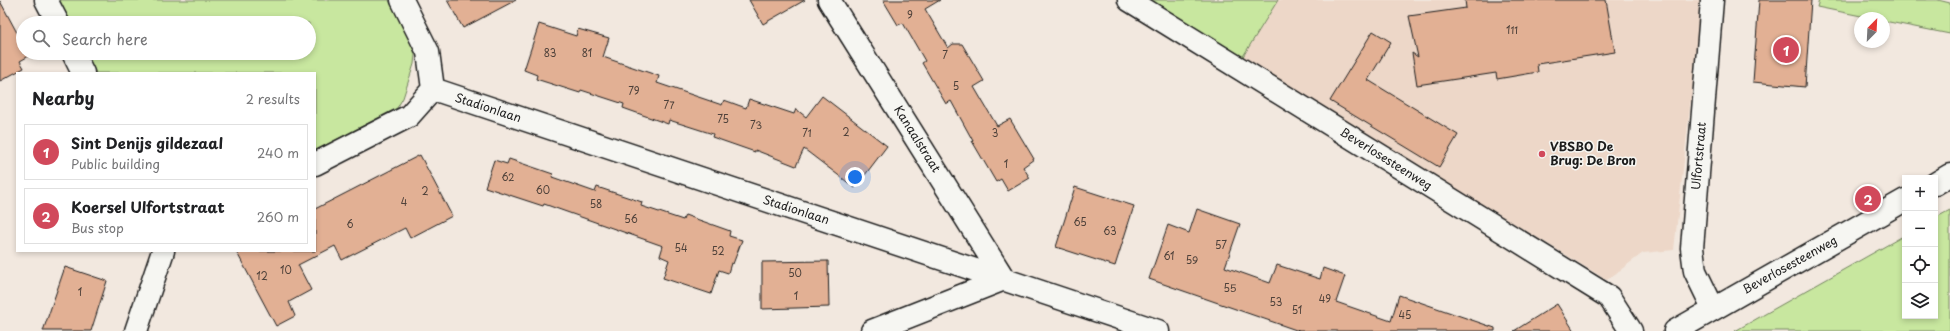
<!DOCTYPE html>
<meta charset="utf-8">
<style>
:root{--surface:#fff;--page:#f6f6f6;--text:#202124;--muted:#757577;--line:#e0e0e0;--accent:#d1495b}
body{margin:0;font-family:"Playpen Sans",sans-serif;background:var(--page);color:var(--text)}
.controls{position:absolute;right:12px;bottom:12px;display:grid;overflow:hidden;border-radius:0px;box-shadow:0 2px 6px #0003}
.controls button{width:36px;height:36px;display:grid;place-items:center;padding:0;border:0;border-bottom:1px solid var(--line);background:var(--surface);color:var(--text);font:20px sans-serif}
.compass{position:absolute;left:1854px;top:12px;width:36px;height:36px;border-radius:50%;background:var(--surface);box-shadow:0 2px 6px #0003;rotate:24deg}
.you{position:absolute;left:855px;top:177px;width:14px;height:14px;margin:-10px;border:3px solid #fff;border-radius:50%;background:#1a73e8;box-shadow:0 0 0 6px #1a73e833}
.badge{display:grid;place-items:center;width:26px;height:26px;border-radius:50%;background:var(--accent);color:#fff;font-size:13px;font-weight:700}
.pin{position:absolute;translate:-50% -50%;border:2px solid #fff;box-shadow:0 1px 4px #0006}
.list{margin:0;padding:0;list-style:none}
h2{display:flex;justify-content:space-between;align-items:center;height:52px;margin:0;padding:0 16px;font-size:17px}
h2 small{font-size:13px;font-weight:400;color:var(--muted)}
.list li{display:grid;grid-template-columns:26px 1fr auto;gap:12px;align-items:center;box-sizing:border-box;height:56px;margin:0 8px 8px;padding:0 8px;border:1px solid var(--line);border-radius:0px}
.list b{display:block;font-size:15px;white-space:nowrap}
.list p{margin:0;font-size:13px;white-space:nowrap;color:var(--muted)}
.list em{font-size:13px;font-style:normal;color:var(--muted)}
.icon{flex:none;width:22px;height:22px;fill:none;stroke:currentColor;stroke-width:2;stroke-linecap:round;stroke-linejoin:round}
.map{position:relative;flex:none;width:1950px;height:331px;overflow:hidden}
.search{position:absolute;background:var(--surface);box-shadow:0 2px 6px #0003;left:16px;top:16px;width:300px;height:44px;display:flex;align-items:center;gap:10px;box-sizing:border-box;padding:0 14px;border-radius:22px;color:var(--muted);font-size:15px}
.panel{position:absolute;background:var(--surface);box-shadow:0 2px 6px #0003;left:16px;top:72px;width:300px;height:180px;border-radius:0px}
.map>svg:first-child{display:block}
</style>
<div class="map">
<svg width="1950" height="331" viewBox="0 0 1950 331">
<rect width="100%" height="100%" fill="#f2e8df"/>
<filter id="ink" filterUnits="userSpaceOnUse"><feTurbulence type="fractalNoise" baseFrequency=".025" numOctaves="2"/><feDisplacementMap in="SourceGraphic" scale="8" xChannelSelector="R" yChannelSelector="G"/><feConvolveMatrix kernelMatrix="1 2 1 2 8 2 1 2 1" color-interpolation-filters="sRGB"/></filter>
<g filter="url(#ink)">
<path fill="#edd7c8" d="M1278,0H1702L1674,250L1643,253L1607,280L1242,58Z"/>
<path fill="#c8e79f" stroke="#72825e" d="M59,0H389L413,47L415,55L414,64L403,98L397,108L315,151V73H96L86,53H309V23H71Z
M1145,0H1278L1242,58Z
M1819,0H1938L1950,3V34L1884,21V18H1871L1817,7Z
M1950,210V331H1735L1905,235V316H1935V218Z"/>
<path fill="#e2b094" stroke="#1c1c1c" d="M447,0H516L463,28Z
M749,0H805L763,24Z
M883,0H940L925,9L948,48L953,44H962L984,81L974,87L997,126L1010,119L1034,159L1023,167L1030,178L1008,191L1001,179L996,182L972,141H973L951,101L946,104L922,63L925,61L903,23L898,25Z
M1465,0H1606L1615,52L1537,64L1538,72L1497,79L1496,73L1417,85L1412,53L1418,57L1409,16L1466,8Z
M1759,0H1811L1805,87L1753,82Z
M0,1L23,44V53H28L29,56L20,61L24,68L0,81Z
M539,24L576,36L578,29L609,38L603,57L659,76L657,83L722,105L724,100L746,108L749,99L794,114L796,109L806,117L822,96L887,146L855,188L804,149L796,166L755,150V152L712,137L713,134L669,120L668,124L623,108L624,104L581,90L580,93L536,79L537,75L524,70Z
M1373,31L1391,42L1368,80L1458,135L1439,167L1330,101Z
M420,155L452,216L410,238L405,228L342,260L335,246L298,265L311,290L289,302L295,316L276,326L236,251H315V209Z
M509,159L553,174L552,177L595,192L597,187L642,202L641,206L683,220L685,215L730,231L729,236L742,240L733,264L731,263L728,273L719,270L711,294L663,278L669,260L660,256L663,246L544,204L543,206L485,187L494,160L507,164Z
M1075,187L1134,206L1115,266L1056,247Z
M1197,209L1240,224L1225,267L1270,283L1277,265L1320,279L1323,268L1345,276L1336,302L1391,321L1399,295L1495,328V331H1299L1149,279L1168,225L1189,233Z
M828,261L829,307L762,309V262Z
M65,267L107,281L91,331H43Z
M1557,304L1574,331H1514Z"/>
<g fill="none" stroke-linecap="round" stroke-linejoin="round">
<g stroke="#1c1c1c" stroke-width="25">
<path id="street" d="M46,0L58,23
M829,0L1004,279L872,331
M1129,0L1609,297L1631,331
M1712,0L1692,248L1695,271L1713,308
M73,53L83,73
M433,89L1158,331
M315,164L409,116L433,89L428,52L402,0
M136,331L163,251"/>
</g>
<g stroke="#1c1c1c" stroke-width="25">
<path id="secondary" d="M1935,184L1950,175
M1675,331L1905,200"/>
</g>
<use href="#street" stroke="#f6f6f2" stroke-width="22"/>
<use href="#secondary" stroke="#f6f6f2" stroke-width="22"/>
</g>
</g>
<circle fill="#d1495b" stroke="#f6f6f2" stroke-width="1.5" cx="1542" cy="154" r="4"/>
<g text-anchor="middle" stroke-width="3" stroke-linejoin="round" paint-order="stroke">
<g font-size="10" fill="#4e413a">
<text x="910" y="19">9</text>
<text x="1512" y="34">111</text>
<text x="550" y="57">83</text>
<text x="587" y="57">81</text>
<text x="945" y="59">7</text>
<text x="956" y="90">5</text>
<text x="634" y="95">79</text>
<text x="669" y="109">77</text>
<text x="723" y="123">75</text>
<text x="756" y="129">73</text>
<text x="846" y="136">2</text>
<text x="807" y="137">71</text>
<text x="995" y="137">3</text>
<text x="1006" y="168">1</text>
<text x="508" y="181">62</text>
<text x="543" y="194">60</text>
<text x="425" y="195">2</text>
<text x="404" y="206">4</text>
<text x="596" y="208">58</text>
<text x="631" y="223">56</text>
<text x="1080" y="226">65</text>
<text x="350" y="228">6</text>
<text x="1110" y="235">63</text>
<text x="1221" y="249">57</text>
<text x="681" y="252">54</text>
<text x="718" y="255">52</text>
<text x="1169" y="260">61</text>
<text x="1192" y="264">59</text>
<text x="286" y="274">10</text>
<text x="795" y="277">50</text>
<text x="262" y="280">12</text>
<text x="1230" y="292">55</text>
<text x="80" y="296">1</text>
<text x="796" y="300">1</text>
<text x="1325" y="303">49</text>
<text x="1276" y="306">53</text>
<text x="1297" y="314">51</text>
<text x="1405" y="319">45</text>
</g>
<g font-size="12" fill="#1c1c1c" stroke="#f6f6f2">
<text transform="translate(488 108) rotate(18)" y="4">Stadionlaan</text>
<text transform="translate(917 139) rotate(58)" y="4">Kanaalstraat</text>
<text transform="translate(1699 156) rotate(-85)" y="4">Ulfortstraat</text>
<text transform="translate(1386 159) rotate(32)" y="4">Beverlosesteenweg</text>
<text transform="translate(796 210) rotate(18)" y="4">Stadionlaan</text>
<text transform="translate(1790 265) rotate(-29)" y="4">Beverlosesteenweg</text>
</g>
<g font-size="12" font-weight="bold" fill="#1c1c1c" stroke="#f6f6f2" text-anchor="start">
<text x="1550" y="151">VBSBO De<tspan x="1550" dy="14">Brug: De Bron</tspan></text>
</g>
</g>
</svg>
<div class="controls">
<button>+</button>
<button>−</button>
<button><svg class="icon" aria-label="locate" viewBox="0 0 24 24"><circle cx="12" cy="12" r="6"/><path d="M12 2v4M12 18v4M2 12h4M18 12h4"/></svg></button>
<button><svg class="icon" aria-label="layers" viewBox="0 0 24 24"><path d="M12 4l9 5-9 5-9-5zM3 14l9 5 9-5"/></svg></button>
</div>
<svg class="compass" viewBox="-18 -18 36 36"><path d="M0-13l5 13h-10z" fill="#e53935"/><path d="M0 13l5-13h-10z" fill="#757577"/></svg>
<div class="you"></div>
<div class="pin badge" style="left:1786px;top:50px">1</div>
<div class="pin badge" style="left:1868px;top:199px">2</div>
<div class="search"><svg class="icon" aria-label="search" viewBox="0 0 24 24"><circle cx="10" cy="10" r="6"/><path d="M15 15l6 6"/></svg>Search here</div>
<section class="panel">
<h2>Nearby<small>2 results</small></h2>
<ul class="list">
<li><span class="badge">1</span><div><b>Sint Denijs gildezaal</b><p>Public building</p></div><em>240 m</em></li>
<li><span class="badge">2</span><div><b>Koersel Ulfortstraat</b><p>Bus stop</p></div><em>260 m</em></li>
</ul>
</section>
</div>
